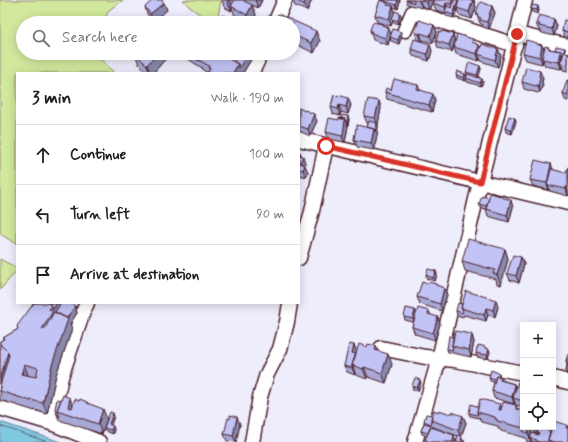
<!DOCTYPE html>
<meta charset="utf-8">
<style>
:root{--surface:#fff;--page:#f6f6f6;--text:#202124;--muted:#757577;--line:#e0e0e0}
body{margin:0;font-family:Mynerve,sans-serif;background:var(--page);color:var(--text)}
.controls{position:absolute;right:12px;bottom:12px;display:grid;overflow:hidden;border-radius:0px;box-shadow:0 2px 10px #0003}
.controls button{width:36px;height:36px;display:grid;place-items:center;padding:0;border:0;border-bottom:1px solid var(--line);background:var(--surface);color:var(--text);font:20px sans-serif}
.stop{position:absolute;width:12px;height:12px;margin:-9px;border:3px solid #d93025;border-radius:50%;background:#fff}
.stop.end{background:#d93025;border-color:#fff;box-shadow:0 1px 4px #0008}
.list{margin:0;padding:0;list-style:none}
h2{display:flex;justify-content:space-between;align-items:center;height:52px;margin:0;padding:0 16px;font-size:17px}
h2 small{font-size:13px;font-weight:400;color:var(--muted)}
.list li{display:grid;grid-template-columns:26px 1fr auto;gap:12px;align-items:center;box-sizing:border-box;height:60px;padding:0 16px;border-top:1px solid var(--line)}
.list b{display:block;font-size:15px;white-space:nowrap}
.list em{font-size:13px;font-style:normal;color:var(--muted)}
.icon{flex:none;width:22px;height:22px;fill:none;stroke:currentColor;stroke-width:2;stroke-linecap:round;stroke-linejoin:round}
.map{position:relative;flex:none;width:568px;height:442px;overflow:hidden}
.search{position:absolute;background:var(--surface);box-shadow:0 2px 10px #0003;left:16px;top:16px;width:284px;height:44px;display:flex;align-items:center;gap:10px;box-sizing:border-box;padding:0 14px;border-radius:22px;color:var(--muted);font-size:15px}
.panel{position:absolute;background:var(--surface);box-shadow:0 2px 10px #0003;left:16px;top:72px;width:284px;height:232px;border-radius:0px}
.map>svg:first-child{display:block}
</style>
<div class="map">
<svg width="568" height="442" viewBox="0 0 568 442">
<rect width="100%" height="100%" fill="#ededfc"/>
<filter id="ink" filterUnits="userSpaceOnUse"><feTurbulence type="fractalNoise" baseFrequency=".025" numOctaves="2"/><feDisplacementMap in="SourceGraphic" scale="8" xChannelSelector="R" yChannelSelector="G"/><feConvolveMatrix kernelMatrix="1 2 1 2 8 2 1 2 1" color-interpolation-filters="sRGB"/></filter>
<g filter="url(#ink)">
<path fill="#d2e89d" stroke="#8e8464" d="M0,0H123L109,10L103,23H23V53H98V56L114,73H17V244L0,234Z
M183,0H221L217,22C205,18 191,10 183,0Z
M0,259L17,268V270L0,290Z"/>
<path fill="#80cae1" stroke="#6a8698" d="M0,422L61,442H0Z"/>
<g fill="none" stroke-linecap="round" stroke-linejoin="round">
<path stroke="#606374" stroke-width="1" d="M0,426L48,442"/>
<g stroke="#4a1f2b" stroke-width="17">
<path id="minor" d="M275,23L285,0
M405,30L413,12L515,45
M517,34L568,46
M251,73L255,66L261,53
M299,139L568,203
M299,258L312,211L326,146
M381,348L425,357L455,360L523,373
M553,378L568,382
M0,408L51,423L99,442
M51,423L61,377L83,312L87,303
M252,442L260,397L267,374L280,349L287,322L290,303
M415,442L439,359L480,182L517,34L525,0"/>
</g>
<use href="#minor" stroke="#fff" stroke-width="14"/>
</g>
<path fill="#a7a9d4" stroke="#4a1f2b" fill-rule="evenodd" d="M222,0H262L258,8L252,5L256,15L252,23H248L235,16L232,8L231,11L224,7Z
M293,0H312L307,11L295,6Z
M381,0H400L398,9L393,7L395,12L402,17L399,24L393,22V21L391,26L377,22L375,15Z
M406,0H433L429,10L422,6V8L407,4Z
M474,0L476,7L472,19L459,15L457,9L454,18L446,16L445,13L436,10L433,3Z
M164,3L167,10L153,21L147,14L145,7Z
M492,6L495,13L489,29L483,27L482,24L480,23L476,13Z
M531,9L539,10L538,14L532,12Z
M554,19L557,26L554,36L542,33L541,31L539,30L536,24Z
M568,21V38L565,37L562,31Z
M293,23L320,41L314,53L293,43Z
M382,24L383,26L388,27L391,34L388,45L373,40L371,33L370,30Z
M434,25L437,32L433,43L422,40V41L417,39L415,32Z
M453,34L455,41L474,43L479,45L481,48L498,49L501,56L498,67L481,61L480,58L479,61L456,54L454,47L452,52L438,48L436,41Z
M402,36L399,44L391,41L390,37Z
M538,44L542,45L544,51L549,47L550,49L555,50L565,48L566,53H568V71L563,70L562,66L561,69L545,66L543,60L542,64L526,60L523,53Z
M411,49L432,51L429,61L413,56Z
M171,53L153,73H148L139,64L135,54Z
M181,53H224L230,55L232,61L234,62L236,58L235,55L236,53H250L252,58L243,73H208L203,70L202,67V68L182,55Z
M480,66L481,69L478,77L482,79L483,82L481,86L467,82L466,79L465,81L457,78L456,75L465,74L466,77L467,75L466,72Z
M543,78L542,82L543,85L540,92H539L538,93L524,89L522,82Z
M568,80V101L565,100L563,93Z
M418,85L420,90L435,100L432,112L387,99L385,92L391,90Z
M334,95L351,105L348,114L341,112L340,116L333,114L331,107Z
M379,101L381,108L378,124V126L377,136L374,150L357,147L354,139L357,129L367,128L368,123H367L364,116Z
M299,108L317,121L310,136L299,131Z
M515,118L516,121L512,134L506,132L505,128Z
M349,119L348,126L345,142H344L329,139L326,132L339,120Z
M299,151L305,163L304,165L308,172L306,177L300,175L299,174Z
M551,164L553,170L566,173L568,167V196L550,191L549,190L533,186L530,180Z
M502,197L513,207L509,222L488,216L486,209L481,208L479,204L489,198Z
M505,249L508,259L501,285L497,284L496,279L465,271L462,261Z
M521,257L524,264L519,283L510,280L507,273Z
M436,271L437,275L435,281L427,279L426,275Z
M428,284H436L437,286L444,288L447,295L442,311L420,304L417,297Z
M34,303L75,306L77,313L70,324L72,329L56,375L47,414L35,410V411L3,401L2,402L0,400V341L3,340V338L18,329Z
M462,304L498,307L495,317L488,315L486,321L464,315L463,317L457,315L456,311Z
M415,310L416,313L429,311L431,315L440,324L435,340L415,334L412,327L413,322L405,320L404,317Z
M472,335L474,342L471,357L448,352L447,349L453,337Z
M354,345L357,352L367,347L376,346L378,351L392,364L386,383L368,377L367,379L356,375L355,373V375L347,372L344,366Z
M485,347L490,352L488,358H485V359L477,357L476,353Z
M568,354V375H567L566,371L567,366L566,361Z
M499,373L500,377L502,380L514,384L516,388L523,381V407L515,405V403L514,404L494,398L492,391L494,382L490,381L489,377Z
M421,383L418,391L413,390L412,386Z
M79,401L87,402L88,404L107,419L102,434L59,420L55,409L73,405Z
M500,404L502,407L516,405L523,427H533L531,435L540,430L550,431L567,425L568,428V442H527L526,438L501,431L500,429H498V426L481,422L479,417V418L470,416L469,413L478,407Z
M438,412L463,416L466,423L461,436L463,441L465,442H426L425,440L427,436L422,434L421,431L424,423V421ZM433,426V427L458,436L456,441L433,427Z
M114,416L111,425L114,429L113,434L106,431L104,428Z
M230,419L240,424L236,442L227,441L224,434Z"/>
<path fill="#8889ac" stroke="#4a1f2b" d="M227,0H230L233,7L231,6L232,8L231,11Z
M255,0H262L258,8Z
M306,0H312L307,11L304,4Z
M397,0H400L398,9L396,5Z
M419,0L422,6V8L419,1Z
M428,0H433L429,10L427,3Z
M452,0H455L453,11L451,4Z
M458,0H460L454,18L453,15Z
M474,0L476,7L472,19L469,12Z
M164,3L167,10L153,21L150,14Z
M446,3L448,9L447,14L445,7Z
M252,5L256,15L252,23H250L247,15Z
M393,6L395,13L392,19L393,21L391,26L389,19Z
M492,6L495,13L489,29L487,22Z
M538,6L539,10L538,14L537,10Z
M400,13L402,17L399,24L398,21Z
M554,19L557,26L554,36L552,29Z
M434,25L437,32L433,43L430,36Z
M388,27L391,34L388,45L385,38Z
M316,31L320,41L314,53L311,43Z
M401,32L402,36L399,44L398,40Z
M420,33L422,40V41L419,34Z
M453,34L455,41L452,52L449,45Z
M430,44L432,51L429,61L427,54Z
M479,45L482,52L478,54L480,58L479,61L477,54Z
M542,45L545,52L542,59L543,60L542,64L540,57Z
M498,49L501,56L498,67L495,60Z
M561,51L563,58L560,63L562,66L561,69L559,62Z
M158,53H171L153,73H150L147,65Z
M248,53H250L252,58L243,73H233L238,64Z
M480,66L481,69L478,79L477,75Z
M540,71L543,78L542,82L543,85L540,92L538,86L539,77Z
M465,74L467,78L465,81L464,78Z
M482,79L483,82L481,86L480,83Z
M433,94L435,100L432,112L429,105Z
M348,98L351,105L348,114L346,107Z
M379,101L381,108L378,124V126L377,136L374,150L371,143L374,129L377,123L375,118Z
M339,105L341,112L340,116L338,109Z
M314,114L317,121L310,136L308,129Z
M348,116L349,119L348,126L347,123Z
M515,118L516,121L512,134L511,130Z
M345,119L348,126L345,142H344L342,136Z
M300,152L302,157L303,156L305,163L302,170L300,163L299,155Z
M551,164L554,171L547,185L549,190L547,183Z
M305,165L308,172L306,177L303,170Z
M566,187L568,191V196L566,189Z
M511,200L513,207L509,222L507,215Z
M505,249L508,259L501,285L497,275Z
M521,257L524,264L519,283L516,276Z
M436,271L437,275L435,281L433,278Z
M444,288L447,295L442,311L440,304Z
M496,300L498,307L495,317L493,310Z
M57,303H64L55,312L56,315L46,339L42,329L49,309L52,306Z
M75,306L77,313L70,324L72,329L56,375L47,414L43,403L52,365L66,319Z
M486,308L488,315L486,321L484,315Z
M415,310L417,314L414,322L413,319Z
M438,317L440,324L435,340L433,333Z
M472,335L474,342L471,357L469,350Z
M354,345L357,352V367L352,353Z
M489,349L490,352L488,358L487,355Z
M8,352L12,365L0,391V379Z
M388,354L392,364L386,383L382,373Z
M24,364L28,375L26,382L22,372Z
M353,366L355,373V375L352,368Z
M364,367L368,377L367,379L363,369Z
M420,380L421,383L418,391L417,388Z
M514,384L517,392L513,398L515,403L514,404L512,397Z
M70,398L74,408L71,415L68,407Z
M500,404L504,414L499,410Z
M103,409L107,419L102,434L98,424Z
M113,413L114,416L110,428L109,424Z
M463,416L466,423L461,437L458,430Z
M237,417L240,424L236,442L233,436Z
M113,426L114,429L113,434L111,430Z
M527,427H533L530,438L532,442H531L526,428Z
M454,435L456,442H453Z"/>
<path fill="#c2c4f6" stroke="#4a1f2b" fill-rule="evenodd" d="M153,0H162L164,3L150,14L145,7Z
M235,0H244V1L252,5L247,15L231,6Z
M295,0H306L304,4Z
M380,0L388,3L387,5L393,6L389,19L375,15Z
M381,0H396L398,1L396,5Z
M406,0H413L414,2V3Z
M421,0H428L427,3Z
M434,0H452L451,4L446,3L445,7L433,3Z
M454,0H458L453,15L445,12L447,6L452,8Z
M459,0H473L469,12L457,8Z
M480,2L492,6L487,22L480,20L481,18L477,16L478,13H476Z
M532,5L538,6L537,10L531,9Z
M395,11L400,13L398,21L392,19Z
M278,14L316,31L311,43L293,35V23H274Z
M223,15L236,23H224L220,20Z
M539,15L554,19L552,29L539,26L540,24H536Z
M188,17H193L201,22L200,23H189L185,20Z
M143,20L146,23H140Z
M419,20L434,25L430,36L420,33L419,34L415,32Z
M564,20L568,21V32L562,31Z
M373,22L382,24V25L388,27L385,38L371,33L372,31L370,30Z
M393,29L401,32L398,40L390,37Z
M439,31L441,32L442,31L453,34L449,45L436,41Z
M457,34L473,39L472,42L479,45L477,54L454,47Z
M414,39L430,44L427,54L411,49Z
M526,40L537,43V44L542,45L540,57L523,53Z
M482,44L498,49L495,60L478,54Z
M545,46L549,47V49L561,51L559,62L542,59Z
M556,46L565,48L564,52L562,59V54L561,51L555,50Z
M564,52L568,53V65L560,63Z
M136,53H158L147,65L135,54Z
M187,53H204L203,55H202L199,61Z
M205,53H227L230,55V56H231L229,59L238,64L233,73H210L208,72L210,68H208L209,66L199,60L202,55L208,58V57L204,55Z
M236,53H248L239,68L238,64L234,62L237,56L235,55Z
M469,62L480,66L477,75L466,72Z
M526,67L540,71L539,77L540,78L538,86L536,85V86L522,82Z
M457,71L465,74L464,78L456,75Z
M468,74L482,79L480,83L466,78Z
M394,79L418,85L417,89L433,94L429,105L385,92L386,88L391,90Z
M567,80H568V95L563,93Z
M334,95L337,96L338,95L348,98L346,107L339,105L338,109L331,107Z
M368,99L379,101L375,118L364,116Z
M299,108L305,111V110L314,114L308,129L299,126Z
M342,115L348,116L347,123L345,119H341Z
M509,116L515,118L511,130L505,128Z
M329,118L339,120V118L345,119L343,135L342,136L326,132Z
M369,121L377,123L375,132L374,129L367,127Z
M357,125L374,129L371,143L355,140V139H354L356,128L357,129Z
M299,155L303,156L300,163L305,165L303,170L299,169Z
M535,160L551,164L547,183L530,180Z
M568,167V187H566V189L547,185L551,169L566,173Z
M490,193L501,196V197L511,200L507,215L486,209Z
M482,196L489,198L486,206L479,204Z
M468,239L505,249L497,275L493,273L495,270L462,261Z
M513,255L521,257L516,276L507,273Z
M428,269L436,271L433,278L426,275Z
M422,282L428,284L429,282L436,284V285L444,288L440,304L417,297Z
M466,291L496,300L493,310L486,308L484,315L461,308Z
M34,303H48L52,306L49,309L53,311L42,329L44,330L54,312L68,319L52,365L43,403L31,400V401L0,391V386L9,355L8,352L0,344V341L4,339L3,338L18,329L17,326ZM24,364L38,368L36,377L21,374L22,372Z
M48,303H57L53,309L52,306Z
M61,303H70L75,306L67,318L55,312Z
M458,303L462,304L461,308L463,311L462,313L456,311Z
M406,308L415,310L413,319L404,317Z
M418,308L429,311L428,314L438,317L433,333L412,327Z
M455,331L471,334L472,335L469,350L452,346Z
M449,336L453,337L452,346L453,350L447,349Z
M0,344L8,352L0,379Z
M349,344L354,345L352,353L356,354L352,365V368L344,366Z
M359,344L367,347L368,344L376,346L375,350L388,354L382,373L364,367L363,369L352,365Z
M479,345L485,347V348L489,349L487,355L484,354V355L476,353L477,347H478Z
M568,354V362L566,361Z
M567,365H568V372L566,371Z
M491,370L499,373L498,376H496L495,379L489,377Z
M496,376L501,377L500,380L514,384L513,385H515L512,397L492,391Z
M415,378L420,380L417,388L412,386Z
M521,381H523V401L513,398L518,382L521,383Z
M63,395L70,398L68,407L72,408L75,399L79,401L80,399L87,402V403L103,409L98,424L57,410Z
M57,399L61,400L57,410L60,417L58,416L55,409Z
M480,399L500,404L499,410H501L503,402L516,405V409L523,411V427H527L526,428L529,429L528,433L523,431L524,428L497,421V419H495V417L477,412Z
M471,404L478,407L477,412L478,415L469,413Z
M434,410L438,412L439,410L451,414L452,412L463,416L458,430L431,420Z
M110,412L113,413L109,424L113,426L111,430L104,428Z
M426,414L432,415L431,420L432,423L431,424L424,421Z
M230,415L237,417L233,436L224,434L228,418L230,419Z
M553,421L567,425L566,428H568V442H554L548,440L552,427H553Z
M424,423L431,425L428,433L421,431Z
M431,427L454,435L453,442H430L425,440Z
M540,428L550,431L548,440V442H540L536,441L537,440L530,438L532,433L538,435L539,433L537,432L538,429L540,430Z
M535,431H537V434L534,433Z
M458,435L462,436L461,440L465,441L464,442H456Z"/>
</g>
<g fill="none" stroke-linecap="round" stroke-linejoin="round" filter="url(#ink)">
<path stroke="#d93025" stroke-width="5" d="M326,146L480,182L517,34"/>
</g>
</svg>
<div class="controls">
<button>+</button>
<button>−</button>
<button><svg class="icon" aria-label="locate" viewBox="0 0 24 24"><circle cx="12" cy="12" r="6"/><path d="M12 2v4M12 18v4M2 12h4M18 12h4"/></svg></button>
</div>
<div class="stop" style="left:326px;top:146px"></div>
<div class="stop end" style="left:517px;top:34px"></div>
<div class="search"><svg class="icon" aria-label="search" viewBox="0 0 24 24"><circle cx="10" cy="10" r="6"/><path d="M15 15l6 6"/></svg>Search here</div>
<section class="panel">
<h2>3 min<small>Walk · 190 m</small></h2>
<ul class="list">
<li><svg class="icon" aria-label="ahead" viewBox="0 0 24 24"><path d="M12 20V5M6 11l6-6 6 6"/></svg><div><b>Continue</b></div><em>100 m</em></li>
<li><svg class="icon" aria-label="left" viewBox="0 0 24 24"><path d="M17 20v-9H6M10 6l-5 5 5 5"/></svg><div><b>Turn left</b></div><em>90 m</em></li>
<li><svg class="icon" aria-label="arrive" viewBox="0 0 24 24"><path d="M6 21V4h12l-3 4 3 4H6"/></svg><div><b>Arrive at destination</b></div></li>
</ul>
</section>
</div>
